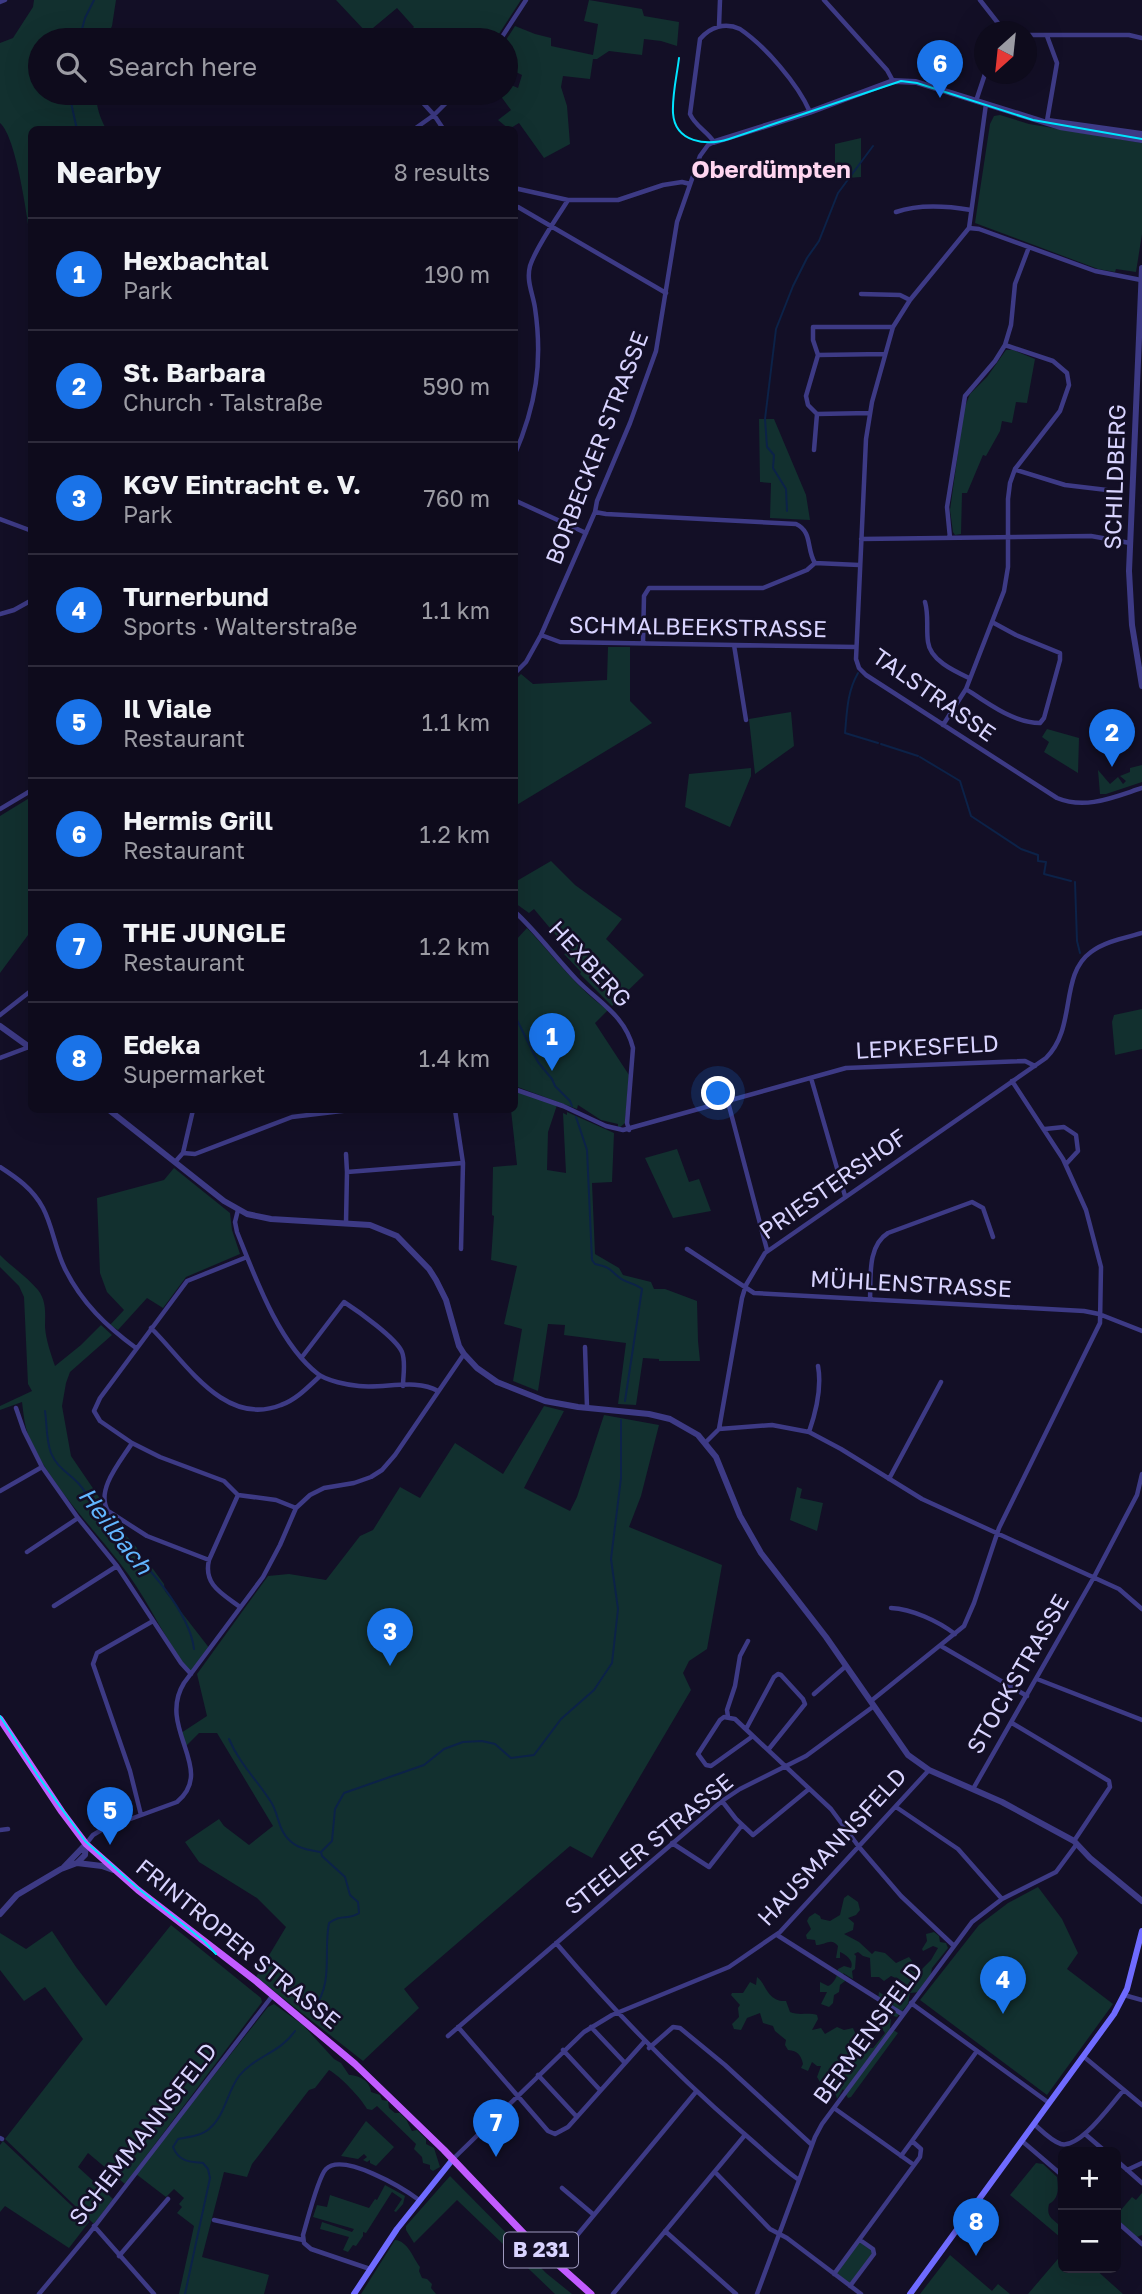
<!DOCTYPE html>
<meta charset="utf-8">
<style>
:root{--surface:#0e0b1c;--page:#1c1929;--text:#f1f3f6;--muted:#9b9ba3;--line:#2e2b3b;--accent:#1a73e8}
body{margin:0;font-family:"Golos Text",sans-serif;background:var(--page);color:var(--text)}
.controls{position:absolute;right:21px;bottom:21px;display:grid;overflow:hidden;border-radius:10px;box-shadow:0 7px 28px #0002}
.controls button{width:63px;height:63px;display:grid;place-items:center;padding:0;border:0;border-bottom:2px solid var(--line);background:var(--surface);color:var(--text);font:35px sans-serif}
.compass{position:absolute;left:974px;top:21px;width:63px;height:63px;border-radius:50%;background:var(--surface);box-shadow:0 7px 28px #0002;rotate:207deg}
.you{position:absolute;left:719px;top:1094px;width:24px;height:24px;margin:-18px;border:5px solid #fff;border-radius:50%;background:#1a73e8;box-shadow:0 0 0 10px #1a73e833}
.badge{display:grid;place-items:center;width:46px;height:46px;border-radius:50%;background:var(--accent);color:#fff;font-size:23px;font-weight:700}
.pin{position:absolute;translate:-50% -58px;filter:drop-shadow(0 2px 4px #0008)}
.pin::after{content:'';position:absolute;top:37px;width:24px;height:21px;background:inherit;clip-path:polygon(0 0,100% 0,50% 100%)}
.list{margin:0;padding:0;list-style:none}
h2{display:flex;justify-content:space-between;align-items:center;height:91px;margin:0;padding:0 28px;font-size:30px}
h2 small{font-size:23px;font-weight:400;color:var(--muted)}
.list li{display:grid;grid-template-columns:46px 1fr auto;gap:21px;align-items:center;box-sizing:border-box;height:112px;padding:0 28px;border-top:2px solid var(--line)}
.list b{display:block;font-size:26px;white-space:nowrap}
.list p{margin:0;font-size:23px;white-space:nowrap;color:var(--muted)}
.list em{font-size:23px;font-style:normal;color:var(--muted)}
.icon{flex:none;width:38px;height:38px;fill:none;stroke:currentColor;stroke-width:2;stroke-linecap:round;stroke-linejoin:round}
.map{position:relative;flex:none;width:1142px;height:2294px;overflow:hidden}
.search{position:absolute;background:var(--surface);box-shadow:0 7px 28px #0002;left:28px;top:28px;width:490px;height:77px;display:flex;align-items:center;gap:18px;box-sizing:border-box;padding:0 24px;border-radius:38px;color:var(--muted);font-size:26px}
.panel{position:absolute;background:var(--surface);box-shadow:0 7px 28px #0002;left:28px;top:126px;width:490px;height:987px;border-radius:10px}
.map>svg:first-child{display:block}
</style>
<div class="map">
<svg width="1142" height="2294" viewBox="0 0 1142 2294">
<rect width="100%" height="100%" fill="#130f26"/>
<path fill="#12302f" d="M34,0H116L112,26L105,40H40V93H96C96,106 100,118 106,129L32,130L31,243C27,218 17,138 0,123V43L13,38L33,7Z
M336,0H521L495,40H400L414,27L397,8L367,33Z
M589,0L642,9L644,16L679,22L677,46L661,41L644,39L642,55L609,51L597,59H593L590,79L563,76L561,87L567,106L570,144L544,158L519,123L509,129L498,120L511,110L500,95L506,93V83L518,88L522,75L506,67V40L515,26L535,34L551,38V46L593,55L598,24L584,21Z
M1000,115L1029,124L1142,143V234L1136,272L1116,269L1115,272L1098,269L975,223L990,124L994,116Z
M861,138V177L835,179V144Z
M1006,350H1013L1035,359L1027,403L1016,402L1012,423L1002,421L1000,431L986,456L983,455L967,493H962L961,534L955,535L953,532L950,510L964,409L970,394L987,377Z
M759,419H774L806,495L810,520L770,518L771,483L760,482Z
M608,647H630V701L652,723L515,806V680L521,674L533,684L607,680Z
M791,712L794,746L755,774L749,719Z
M1047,729L1079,738L1078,773L1044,752L1049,742L1042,737Z
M1142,765V782L1106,794H1100L1098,770L1110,784L1118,777L1123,784L1126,781L1120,776L1130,772V768Z
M751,768V776L730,827L685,807L689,774Z
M31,797V931L0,973V816Z
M551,861L575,885L622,919L606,939L644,975L612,1006L580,974L581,972L564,954L570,952L534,909L529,913L515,903V882Z
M527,928C554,956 576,988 608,1010L595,1023L629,1075L625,1123L618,1129V1124L601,1120L578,1105L577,1109L515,1086V941Z
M1142,1009V1049L1115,1055L1112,1022L1114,1015Z
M515,1090L557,1105L548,1132L547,1170L566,1173L563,1113L567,1115V1112L614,1133L612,1182L592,1183L595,1254L619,1268L623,1275L651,1282L654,1289H665L697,1301L698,1341L700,1361H659V1359L643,1358L636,1405L618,1404L626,1343L564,1335L565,1325L548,1324L538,1391L513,1381L522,1329L504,1324L517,1266L491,1260L494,1216L492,1215L493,1167L517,1165L511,1110H514Z
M677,1149L689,1182L699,1179L711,1211L673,1218L645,1158Z
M174,1168L230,1213L232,1230L240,1254L186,1277L163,1308L147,1298L118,1330L110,1325L124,1310L107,1292L100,1273L97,1198L164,1180Z
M0,1255C12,1267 27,1277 38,1290C47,1302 45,1314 45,1327C46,1341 51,1354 55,1366L81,1345L101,1325L112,1335L70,1372L66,1383L62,1406L71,1456L101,1500L104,1510L137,1548L140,1559L153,1569L164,1584L165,1591L210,1649L191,1673C166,1642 151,1606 128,1574C98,1532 41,1477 26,1428C24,1420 23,1410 22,1402L0,1410V1406L32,1391L28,1384L24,1297L19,1286L0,1267Z
M544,1406L564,1411L524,1488L570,1511L577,1497L604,1415L659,1425L641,1496L629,1527L722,1565L707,1649L689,1661L683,1673L691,1690L592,1858L570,1846L404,1989L419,2008L363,2061L256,1977L286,1927L257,1898L199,1862L185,1842L219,1819L224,1826L249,1845L273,1826L217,1733H199L185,1747L181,1733L207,1716L197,1674L268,1576L289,1574L326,1580L360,1536L373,1530L400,1487L420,1498L455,1443L503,1474Z
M797,1487L802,1489L800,1498L823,1503L817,1531L790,1520Z
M1038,1887L1062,1919L1078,1953L1067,1969L1113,2004L1047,2095L920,2000L979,1925L1008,1903Z
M848,1895L858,1902L860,1910L856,1915L848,1918L854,1923L853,1930L844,1934L859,1942L872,1954L875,1951L885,1953L896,1963L909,1957L912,1961L909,1969L917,1974L931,1960L938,1948L933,1946L923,1951L922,1949L927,1941L926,1934L934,1932L939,1936L940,1942L946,1943L948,1948L932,1968L930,1978L920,1992L910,1993L908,2004L897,2017L893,2016L878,2000L879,1992L887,1997L891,1996L899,1985L898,1979L891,1976L884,1981L879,1977H871L870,1958L863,1956L858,1952L854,1954L856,1956L855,1969L852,1971L853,1979L843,1973L845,1981L840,1985L839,1992L834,1995L833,2003L829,2007L821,2004L827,1992H820V1982L828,1986C834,1984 838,1975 838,1969L844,1966L851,1968C854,1961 847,1955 840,1952V1958H836L838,1946C831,1937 826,1945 816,1945L815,1940L807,1939L806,1935L811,1929L807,1921L809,1917L815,1913L820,1916L821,1919L830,1921L840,1915L844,1898Z
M171,1925L261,1998L262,2002L125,2184L88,2153L78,2167L113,2199L94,2224L5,2139L83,2039L45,1987L24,2001L0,1970V1933L26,1949L52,1931L76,1967L106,2006Z
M757,1977C766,1983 767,2002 786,2001L790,2012C800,2016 807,2012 817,2015L818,2019L812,2030L821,2028L825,2034L837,2027L844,2030L853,2028L856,2035L849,2045L858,2052L867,2043L870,2048H873L885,2033L880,2026L886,2019H891L890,2028L898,2033L851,2097L848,2098L843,2089L837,2099L835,2092L827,2084L823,2087L817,2077L821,2066H817L812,2062L808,2071L801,2068L803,2064C801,2055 798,2051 788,2050L785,2045L786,2040L775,2031L773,2026L763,2023L760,2013L747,2018L741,2030L734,2029L732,2024L739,2017L738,2008L740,2005L731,1995L732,1993H743L750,1982L756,1985Z
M274,2004L303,2025L334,2059L341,2063L349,2075C357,2075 370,2080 371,2092L380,2095L382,2100L388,2101L389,2108L395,2113H400L406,2119L412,2131L417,2130L426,2139V2144L434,2148L440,2167L433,2171L430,2169V2165L423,2163L422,2157L414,2149L416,2144L377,2106L372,2110L367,2109C361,2098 340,2076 329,2070L315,2088L309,2090L252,2164L247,2177L224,2172L202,2257L269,2275L264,2294H179L194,2226L177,2213L182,2207L179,2204L184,2198L174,2189L166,2197L136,2174L268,2007Z
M366,2121L394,2147L376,2166L370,2163V2160L367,2162L363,2160L367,2157L364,2154L358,2159L341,2156Z
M3,2141L89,2222L69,2248L5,2206L0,2212V2145Z
M1036,2163L1043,2164L1057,2177C1058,2187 1060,2198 1049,2204C1046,2217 1052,2218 1060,2226V2237L1010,2195Z
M450,2176L546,2273L572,2294H555L457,2200L414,2243L406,2230V2226Z
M385,2185L405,2196L403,2204L396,2212L394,2211L402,2199L392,2192L366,2233L363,2232V2236L356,2246L353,2245L348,2252L343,2250L349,2237L320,2229L322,2222L352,2232L354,2229L313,2217L317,2205L327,2207L330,2195L369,2208L375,2199L377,2200Z
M1142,2193V2235L1137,2237L1119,2221L1120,2211L1132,2197L1136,2200Z
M395,2240C408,2241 413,2258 420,2267L419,2271L422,2278L427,2279L432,2284L431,2288L436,2294H361Z
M860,2240L874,2251L850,2286L834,2274Z
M1063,2253V2268H1094L1123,2294H1028Z
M950,2255L992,2291L998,2284L1010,2294H920Z"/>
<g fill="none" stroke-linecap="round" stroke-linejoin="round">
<path stroke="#0c2248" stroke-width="2" d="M79,40L85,18L94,0
M69,93L77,130
M787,511L786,489L773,468L774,455L767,447L765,419L776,329L793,286L807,258L819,241L838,193L873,146
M858,673C847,692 847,712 845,733L878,743
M881,744L918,756
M920,757L960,781L971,816L1021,849L1038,855V861L1046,862L1044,874L1071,881
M1075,882L1077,941L1080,953
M514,1014L538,1062L552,1079L555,1086L570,1101L572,1106
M576,1117L587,1150L592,1260L595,1264C613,1268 608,1269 620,1278C626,1283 635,1283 642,1289L625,1401
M45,1411C47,1424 46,1440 51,1453C57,1468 69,1473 79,1484C89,1495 94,1509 103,1520C133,1552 189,1605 194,1649
M229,1739C239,1763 257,1780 271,1802C280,1816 277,1832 294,1844C302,1850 311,1850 320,1852
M314,2009C334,1980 323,1954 329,1923C342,1913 348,1921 359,1913L358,1902L350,1895L345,1877L322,1856L321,1852L332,1841L335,1809L344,1793L424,1765L444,1749L463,1742L482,1741L495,1744L511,1758L534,1755L561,1719L594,1690L612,1663L618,1609L611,1559L621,1478V1420
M185,2294L210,2178L208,2169L203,2163C190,2162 179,2162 173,2147L178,2139C188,2137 201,2136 209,2129C225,2116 227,2092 239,2076C255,2056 280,2053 295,2031"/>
<path stroke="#3d3a85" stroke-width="4.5" d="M824,0L887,70L893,81
M980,0L1005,32
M0,2L5,0
M719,26L720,0
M1026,35H1129L1142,38
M1047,36L1057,63L1047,121
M500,40L526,0
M414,93L434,115L444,130
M976,101L985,74
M986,104L969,228L910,300L893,327L872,402L866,439L856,659L859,668L866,675L1057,798C1086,810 1114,797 1142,788
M413,130L434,115L456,93
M514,188L568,200H618L663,185L682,182L690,184
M514,207H518L666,293
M896,212C919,204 947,206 971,210
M969,228L979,229L1095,271L1141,280
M861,294L900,295L910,300
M818,355L813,340V327H893
M870,413L817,414L808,405L806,396L818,355L885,354
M814,450L817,414
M514,456C536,406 543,362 535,308C533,294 526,281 530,266C536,247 557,218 568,200
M1016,470L1065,485L1107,490
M514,500L586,533
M595,512L606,514L796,524C813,532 806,549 815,563
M0,519L32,531
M950,538L947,507L965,396L995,361L1005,345L1011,325L1015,284L1029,247
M861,539L1091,536L1130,543
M815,563L859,565
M925,602C929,616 926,628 928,642C930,660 954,671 969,678
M0,614L14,610L32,600
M541,635L560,642L856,647
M643,643L644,596L649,588H763L807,570L815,563
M734,645L746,720
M514,674L526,662L541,635L595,512L597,501L630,423L656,351L677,222L700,156L708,145L714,142C707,131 695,126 690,114L700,39C710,27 725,22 740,29C765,46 798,84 810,112
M966,689C987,703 1014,723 1040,723L1044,718L1060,660V653L1016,635L992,622
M943,725L966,689L1004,591L1008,567V499L1010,483L1015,469L1060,411L1069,385L1067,373L1053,361L1005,345
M0,809L32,790
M514,911C537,932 555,957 576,979C598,1002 625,1015 633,1048L627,1123L629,1130
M0,1015L32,990
M0,1058L29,1047
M811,1078L845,1196
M514,1089L563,1106L606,1126L623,1130L846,1068L1025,1061L1035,1066
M728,1102L767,1250
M455,1110L463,1163L461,1249
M1045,1129L1064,1127L1076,1135L1078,1151L1066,1164
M183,1153L195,1154L292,1117L350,1110
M346,1154L347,1172
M175,1162L183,1153L193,1110
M0,1167C17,1178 33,1189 43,1208C53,1227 55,1249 65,1269C82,1303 106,1326 136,1348
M238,1210L235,1222L237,1232C255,1277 279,1344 318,1374C327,1381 348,1385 359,1386C384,1389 416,1378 438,1391
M346,1223L347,1172L463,1163
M687,1249L754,1293L1084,1311L1099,1314L1142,1331
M247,1257L187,1281L100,1398L94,1411L100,1421L132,1443L160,1457L224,1481L238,1495L276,1500L296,1508
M870,1300C871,1278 867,1246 888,1233L972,1202L983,1208L993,1237
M151,1328C185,1361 224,1428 281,1405C296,1400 308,1387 320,1376
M585,1347L587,1407
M302,1357L344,1302C358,1311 396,1338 402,1352C406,1362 403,1375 403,1386
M16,1408L24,1431L42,1467L78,1518L117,1566L181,1663L191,1674
M719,1429L772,1425L809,1432L841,1449L922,1499L1119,1589L1142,1609
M809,1432C816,1412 822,1388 818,1366
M706,1442L719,1429L742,1298L746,1285L765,1253L1046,1058C1077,1028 1059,975 1091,952C1106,941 1125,938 1142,933
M132,1443C121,1461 95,1490 108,1511L147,1536L209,1560
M889,1479L941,1382
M0,1491L42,1467
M238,1495L209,1560C203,1585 223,1594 240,1607
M27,1552L78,1518
M54,1606L117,1566
M891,1608C912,1609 938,1621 955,1634
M941,1646L1027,1696
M1037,1679L1142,1720
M814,1694L846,1666
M871,1701L964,1626L974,1603L999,1528L1100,1323L1101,1267L1086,1210L1063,1159L1012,1081
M728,1717L727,1710L735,1686L740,1656L748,1641
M1012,1723L1109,1781L1110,1787L1074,1841
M746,1729L774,1677L778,1674L781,1675L803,1699L805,1704L768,1750
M753,1736L735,1719L724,1717L720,1720L698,1754L706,1765L711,1766L753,1736L831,1809L859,1847L901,1896L954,1946
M973,1789L1094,1577L1137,1495L1142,1474
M722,1801L736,1819L753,1835L809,1789
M896,1807L958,1849L1002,1899
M141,1815L130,1771L93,1664L97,1653L153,1621
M0,1830L8,1829
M672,1843L709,1867L742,1825
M86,1844L93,1835L103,1829L177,1802C217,1769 156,1728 184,1683L263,1577L280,1545L296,1508L310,1495L324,1488L354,1483L371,1477L382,1470L395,1455L464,1354
M777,1935L902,2014
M556,1943C614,2011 673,2072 741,2131C760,2147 778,2165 799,2180
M1124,1995L1142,2000
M911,2003L1049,2103
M458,2027L548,2131L555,2134L568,2127L644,2042
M591,2027L625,2063
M448,2036L722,1801L740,1789L806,1756L874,1706
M649,2048L673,2027L680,2028L725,2065L812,2145
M563,2050L600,2090
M1083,2056L1142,2105
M538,2075L577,2117
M834,2108L914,2165
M1034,2124C1041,2130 1051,2141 1061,2144C1080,2149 1111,2104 1123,2091
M1085,2134L1106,2152
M0,2138L2,2139
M1022,2141L1063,2176
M901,2156L912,2141
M453,2159L584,2032L612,2015L729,1967L780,1932L929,1770
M1116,2160L1142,2183
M1127,2170L1142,2163
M715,2172L770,2229L787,2238L861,2294
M562,2188L594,2215
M214,2220L303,2240
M1116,2221L1142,2244
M94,2226L154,2294
M665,2231L736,2294
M119,2256L168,2199
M555,2262L695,2093
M370,2269L311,2249L304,2243L303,2235C307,2222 318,2177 326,2169C343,2152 403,2188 419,2200
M834,2274L920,2157L921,2149L912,2141L977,2051
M850,2286L874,2254L873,2249L860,2240
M39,2294L88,2235L273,1995
M613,2294L745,2135
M757,2294L815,2137L822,2124L972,1922L1002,1899L1056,1872L1076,1845"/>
<path stroke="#3d3a85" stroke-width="6" d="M1049,121L1142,134
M714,142L810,112L893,81L916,82L1060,127L1142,140
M1142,268L1129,571L1132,625L1142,686
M0,1026L32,1049
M109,1110L224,1201L247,1214L271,1219L370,1225L397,1236L429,1269L436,1280L446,1300L459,1346L464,1354L477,1368L497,1382L545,1401L578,1407L649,1414L670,1419L698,1435L716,1457L740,1516L761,1553L826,1637L908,1755L929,1770L1002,1802L1074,1841L1090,1858L1142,1901
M77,1863L102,1866L113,1870
M63,1868L86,1844
M0,1914L17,1895L61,1869L77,1863L85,1855L86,1844"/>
<path stroke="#6f6bff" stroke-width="6" d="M354,2294L397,2229L453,2159
M910,2294L1114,2014L1127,1989L1142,1931"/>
<path stroke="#c25bff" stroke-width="7" d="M0,1719L62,1812L86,1844L138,1890L256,1981L355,2064L444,2150L526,2236L591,2294"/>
<path stroke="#00e5ff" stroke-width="2" d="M679,58C677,75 672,95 673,113C675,143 707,146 729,139L901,81L917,83L1033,120L1142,139
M0,1716L38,1776L85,1841L135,1886L204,1941L216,1954"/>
</g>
<g text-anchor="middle" stroke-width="5" stroke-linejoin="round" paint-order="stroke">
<rect fill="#130f26" stroke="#9e99be" stroke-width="2" x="504" y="2232.5" width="74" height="35" rx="5"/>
<g font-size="21" font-weight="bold" fill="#d9d4ff">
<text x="541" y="2257">B 231</text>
</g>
<g font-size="23" fill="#d9d4ff" stroke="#130f26">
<text transform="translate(597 448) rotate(-69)" y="8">BORBECKER STRASSE</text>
<text transform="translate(1115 477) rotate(-88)" y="8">SCHILDBERG</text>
<text transform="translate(698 627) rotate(1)" y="8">SCHMALBEEKSTRASSE</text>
<text transform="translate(934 695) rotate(35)" y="8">TALSTRASSE</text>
<text transform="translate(590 964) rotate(47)" y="8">HEXBERG</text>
<text transform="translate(927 1047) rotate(-3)" y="8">LEPKESFELD</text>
<text transform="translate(833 1184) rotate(-35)" y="8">PRIESTERSHOF</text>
<text transform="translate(911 1284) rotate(3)" y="8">MÜHLENSTRASSE</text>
<text transform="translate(1018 1674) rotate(-60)" y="8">STOCKSTRASSE</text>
<text transform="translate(649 1844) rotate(-39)" y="8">STEELER STRASSE</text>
<text transform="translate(832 1847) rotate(-47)" y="8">HAUSMANNSFELD</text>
<text transform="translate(238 1944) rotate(39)" y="8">FRINTROPER STRASSE</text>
<text transform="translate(868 2033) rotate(-54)" y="8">BERMENSFELD</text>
<text transform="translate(143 2134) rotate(-52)" y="8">SCHEMMANNSFELD</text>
</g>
<g font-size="24" font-weight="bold" fill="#ffd6f0" stroke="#130f26">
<text x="771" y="178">Oberdümpten</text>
</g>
<g font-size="24" font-style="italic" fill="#62b6ff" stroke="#130f26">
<text transform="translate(115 1531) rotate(52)" y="8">Heilbach</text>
</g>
</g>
</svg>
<div class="controls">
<button>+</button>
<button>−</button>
</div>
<svg class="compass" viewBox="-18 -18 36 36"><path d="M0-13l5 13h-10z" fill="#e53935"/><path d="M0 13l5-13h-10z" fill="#9b9ba3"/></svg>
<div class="you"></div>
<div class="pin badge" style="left:552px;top:1071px">1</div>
<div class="pin badge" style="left:1112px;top:767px">2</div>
<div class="pin badge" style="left:390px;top:1666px">3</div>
<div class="pin badge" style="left:1003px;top:2014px">4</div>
<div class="pin badge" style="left:110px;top:1845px">5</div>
<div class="pin badge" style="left:940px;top:98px">6</div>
<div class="pin badge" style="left:496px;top:2157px">7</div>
<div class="pin badge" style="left:976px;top:2256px">8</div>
<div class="search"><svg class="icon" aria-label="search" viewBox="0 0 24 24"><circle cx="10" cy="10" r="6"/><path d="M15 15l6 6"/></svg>Search here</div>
<section class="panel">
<h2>Nearby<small>8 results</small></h2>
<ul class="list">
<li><span class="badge">1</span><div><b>Hexbachtal</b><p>Park</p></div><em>190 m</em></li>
<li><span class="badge">2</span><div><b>St. Barbara</b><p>Church · Talstraße</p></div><em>590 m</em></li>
<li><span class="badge">3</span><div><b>KGV Eintracht e. V.</b><p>Park</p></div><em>760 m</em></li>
<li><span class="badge">4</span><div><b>Turnerbund</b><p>Sports · Walterstraße</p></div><em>1.1 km</em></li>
<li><span class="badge">5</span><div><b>Il Viale</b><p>Restaurant</p></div><em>1.1 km</em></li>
<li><span class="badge">6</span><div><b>Hermis Grill</b><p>Restaurant</p></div><em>1.2 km</em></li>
<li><span class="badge">7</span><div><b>THE JUNGLE</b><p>Restaurant</p></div><em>1.2 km</em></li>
<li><span class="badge">8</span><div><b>Edeka</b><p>Supermarket</p></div><em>1.4 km</em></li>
</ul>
</section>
</div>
